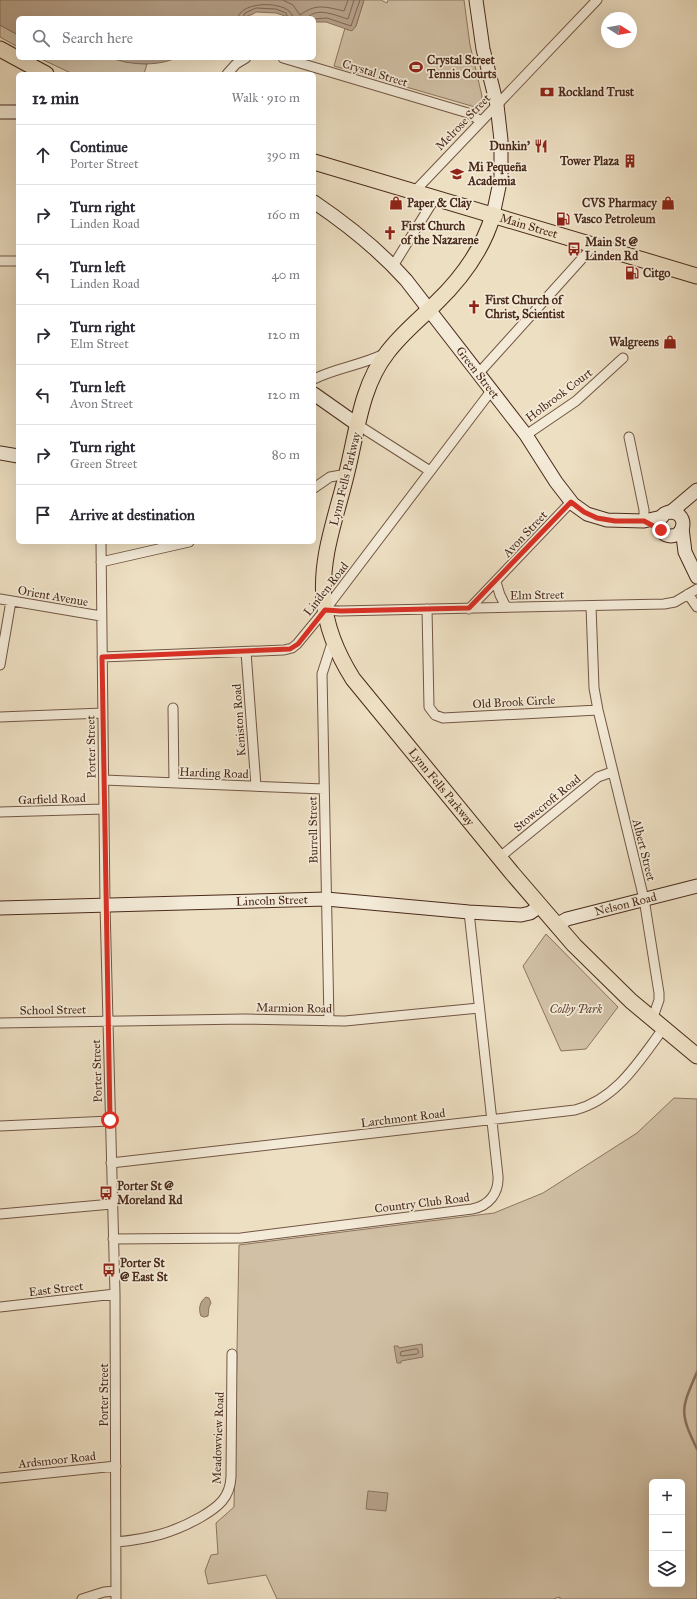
<!DOCTYPE html>
<meta charset="utf-8">
<style>
:root{--surface:#fff;--page:#f7f7f7;--text:#2b2b33;--muted:#7c7c81;--line:#e1e1e2}
body{margin:0;font-family:"IM FELL Great Primer",serif;background:var(--page);color:var(--text)}
.controls{position:absolute;right:12px;bottom:12px;display:grid;overflow:hidden;border-radius:6px;box-shadow:0 4px 16px #0002}
.controls button{width:36px;height:36px;display:grid;place-items:center;padding:0;border:0;border-bottom:1px solid var(--line);background:var(--surface);color:var(--text);font:20px sans-serif}
.compass{position:absolute;left:601px;top:12px;width:36px;height:36px;border-radius:50%;background:var(--surface);box-shadow:0 4px 16px #0002;rotate:101deg}
.stop{position:absolute;width:12px;height:12px;margin:-9px;border:3px solid #d93025;border-radius:50%;background:#fff}
.stop.end{background:#d93025;border-color:#fff;box-shadow:0 1px 4px #0008}
.list{margin:0;padding:0;list-style:none}
h2{display:flex;justify-content:space-between;align-items:center;height:52px;margin:0;padding:0 16px;font-size:17px}
h2 small{font-size:13px;font-weight:400;color:var(--muted)}
.list li{display:grid;grid-template-columns:26px 1fr auto;gap:12px;align-items:center;box-sizing:border-box;height:60px;padding:0 16px;border-top:1px solid var(--line)}
.list b{display:block;font-size:15px;white-space:nowrap}
.list p{margin:0;font-size:13px;white-space:nowrap;color:var(--muted)}
.list em{font-size:13px;font-style:normal;color:var(--muted)}
.icon{flex:none;width:22px;height:22px;fill:none;stroke:currentColor;stroke-width:2;stroke-linecap:round;stroke-linejoin:round}
.map{position:relative;flex:none;width:697px;height:1599px;overflow:hidden}
.search{position:absolute;background:var(--surface);box-shadow:0 4px 16px #0002;left:16px;top:16px;width:300px;height:44px;display:flex;align-items:center;gap:10px;box-sizing:border-box;padding:0 14px;border-radius:6px;color:var(--muted);font-size:15px}
.panel{position:absolute;background:var(--surface);box-shadow:0 4px 16px #0002;left:16px;top:72px;width:300px;height:472px;border-radius:6px}
.map>svg:first-child{display:block}
</style>
<div class="map">
<svg width="697" height="1599" viewBox="0 0 697 1599">
<rect width="100%" height="100%" fill="#eddfc2"/>
<filter id="stains"><feTurbulence type="fractalNoise" baseFrequency=".005" numOctaves="4"/><feColorMatrix values="0 0 0 0 .2 0 0 0 0 .09 0 0 0 0 .02 0 0 0 .5 -.17"/></filter>
<radialGradient id="worn" r=".72"><stop offset=".6" stop-color="#630" stop-opacity="0"/><stop offset="1" stop-color="#630" stop-opacity=".3"/></radialGradient>
<path fill="#d1c0a5" stroke="#8d7460" fill-rule="evenodd" d="M364,0H381L387,3L388,0H464L470,45L482,96L481,104L475,107L334,66L345,28L348,30L356,26Z
M0,25L18,35V47L0,37Z
M39,58H109L127,62L147,64L144,74H73Z
M546,934L618,1007L586,1049L561,1051L523,966Z
M674,1098L697,1099V1599H560V1597L553,1599H277L266,1575L208,1584L205,1571L211,1555L218,1554L216,1523L234,1507L239,1245L494,1213L543,1193L637,1133ZM652,1482H682V1584H652Z"/>
<path fill="#b5a189" stroke="#8a715d" d="M0,0H364L356,26L352,31L326,22H314V18H291L276,13L256,12L253,14L242,18H18V35L0,25Z
M109,58H176C160,65 142,65 125,62C119,60 114,59 109,58Z
M206,1297L209,1298L211,1303L209,1307L208,1316L204,1317L201,1316C198,1309 200,1301 206,1297Z
M422,1344L423,1357L401,1361V1363H397L394,1346H398L399,1348Z
M368,1491L388,1493L386,1511L366,1509Z"/>
<g fill="none" stroke-linecap="round" stroke-linejoin="round">
<path stroke="#7f6552" stroke-width="1" d="M283,0L293,5L300,15C316,3 326,7 344,11L348,0
M238,18C240,0 292,0 293,18
M243,18L245,13L256,8L276,9L286,13L288,18
M307,18C318,6 336,16 348,19L354,0
M314,19L327,18L351,26L360,0
M417,1349L419,1352L417,1354L402,1356L400,1355L401,1352Z"/>
<path stroke="#8a715d" stroke-width="2.5" d="M697,1372C681,1409 679,1412 697,1449"/>
<g stroke="#725644" stroke-width="11">
<path id="street" d="M283,58L468,113L481,121
M227,74L236,64L246,58
M414,192L597,0
M0,261H18
M393,266L435,198
M478,374L587,253L593,245
M314,379C336,368 362,365 384,354
M358,425L430,471
M526,435L576,401L623,358
M629,437L644,510V521
M314,488L330,477L347,474
M101,542L105,905L115,1294L116,1599
M101,562L189,542
M496,582L500,595L506,607
M688,594L697,607
M0,599L101,616
M427,609L429,707L435,715L443,718L598,710L594,688L591,606
M469,609L571,502
M325,610L340,611L664,604L675,602L697,589
M246,652L256,786
M102,657L284,650L292,648L297,644L325,610L491,391
M0,665L11,601
M173,708L174,783
M598,710L644,899L659,993V1000L652,1020
M0,717L103,713
M104,780L324,789
M0,812L104,809
M500,857L598,777L612,772
M329,1021L322,674L333,640
M0,1023L245,1019L345,1021L479,1008
M0,1126L110,1121
M111,1163L575,1110C617,1099 639,1061 663,1029
M0,1214L112,1204
M113,1239L241,1238L472,1209C489,1206 499,1193 498,1176L469,912
M0,1307L115,1294
M0,1478L116,1466
M116,1542C149,1539 173,1533 201,1517C218,1507 230,1498 231,1477L232,1354
M82,1599L104,1592L116,1591"/>
</g>
<g stroke="#49291a" stroke-width="15">
<g id="secondary">
<path d="M476,0L483,49L497,105L501,140V177L493,215"/>
<path d="M0,112H18"/>
<path id="s1" d="M314,202C348,225 379,250 406,280L526,435L556,482L573,504L587,514L607,520L644,521L662,517"/>
<path d="M314,394L358,425"/>
<path d="M0,453L18,456"/>
<path d="M671,512L697,490"/>
<circle cx="671" cy="524" r="12"/>
<path d="M682,528L685,552L697,577"/>
<path id="s2" d="M0,908L326,899L469,912L521,915L530,913L540,906"/>
<path id="s3" d="M556,925L567,919L697,886"/>
</g>
</g>
<g stroke="#49291a" stroke-width="17">
<g id="primary">
<path d="M0,49L46,74"/>
<path id="s4" d="M314,162L697,276"/>
<path id="s5" d="M493,215C483,249 462,278 436,303C420,319 401,334 387,353C361,386 357,432 347,472C337,515 320,556 324,600C326,629 338,655 353,679L512,873L574,945L631,1001L697,1056"/>
</g>
</g>
<use href="#street" stroke="#f3ead7" stroke-width="9"/>
<use href="#secondary" stroke="#f3ead7" stroke-width="13"/>
<use href="#primary" stroke="#eddfc2" stroke-width="15"/>
</g>
<g fill="none" stroke-linecap="round" stroke-linejoin="round">
<path stroke="#d93025" stroke-width="5" d="M110,1120L102,657L290,649L298,644L325,610L341,611L469,608L571,502L584,512L597,518L615,521H644L661,530"/>
</g>
<defs>
<g id="stadium-bare" transform="scale(1.08)"><path d="M0-5a6.5 5 0 1 0 0 10a6.5 5 0 1 0 0-10ZM-3.5-1.8h7v3.6h-7Z" fill="#8f2418" stroke="#f3ead7" stroke-width="2.5" paint-order="stroke"/></g>
<g id="bank-bare" transform="scale(1.08)"><path d="M-6-4H6V4H-6ZM0-2.3a2.3 2.3 0 1 0 0 4.6a2.3 2.3 0 1 0 0-4.6Z" fill="#8f2418" stroke="#f3ead7" stroke-width="2.5" paint-order="stroke"/></g>
<g id="restaurant-bare" transform="scale(1.08)"><path d="M-5-6h1v4h1v-4h1v4h1v-4h1v5L-1.5 .5V6h-2V.5L-5-1ZM5-6V6H3V1.5H1.5Q1.5-4 5-6Z" fill="#8f2418" stroke="#f3ead7" stroke-width="2.5" paint-order="stroke"/></g>
<g id="building-bare" transform="scale(1.08)"><path d="M-4-6H4V6H1V3H-1V6H-4ZM-2.5-4.3h1.7v1.8h-1.7ZM.8-4.3h1.7v1.8H.8ZM-2.5-1h1.7V.8h-1.7ZM.8-1h1.7V.8H.8Z" fill="#8f2418" stroke="#f3ead7" stroke-width="2.5" paint-order="stroke"/></g>
<g id="school-bare" transform="scale(1.08)"><path d="M0-5L7-2L0 1L-7-2ZM-4 1L0 2.5L4 1V4Q0 6-4 4Z" fill="#8f2418" stroke="#f3ead7" stroke-width="2.5" paint-order="stroke"/></g>
<g id="shop-bare" transform="scale(1.08)"><path d="M-5-2.5h2.3a2.7 3.5 0 0 1 5.4 0H5L5.5 6h-11ZM-1.5-2.5h3a1.5 2.3 0 0 0-3 0Z" fill="#8f2418" stroke="#f3ead7" stroke-width="2.5" paint-order="stroke"/></g>
<g id="fuel-bare" transform="scale(1.08)"><path d="M-5.5-6h7V0h2V4h1.3V-2.5L3-4.5l.8-.8L6-3V5H2.5V1h-1V6h-7ZM-4.2-4.7v3.2H.2V-4.7Z" fill="#8f2418" stroke="#f3ead7" stroke-width="2.5" paint-order="stroke"/></g>
<g id="church-bare" transform="scale(1.08)"><path d="M-1.2-6h2.4v3.5h3.3v2.4h-3.3V6h-2.4V-.1h-3.3v-2.4h3.3Z" fill="#8f2418" stroke="#f3ead7" stroke-width="2.5" paint-order="stroke"/></g>
<g id="bus-bare" transform="scale(1.08)"><path d="M-5-6H5V4H4V6H2V4H-2V6H-4V4H-5ZM-3.5-4V0h7V-4ZM-3.5 1.2v1.5H-2V1.2ZM2 1.2v1.5H3.5V1.2Z" fill="#8f2418" stroke="#f3ead7" stroke-width="2.5" paint-order="stroke"/></g>
</defs>
<g fill-rule="evenodd">
<use href="#stadium-bare" x="416" y="67"/>
<use href="#bank-bare" x="547" y="92"/>
<use href="#restaurant-bare" x="541" y="146"/>
<use href="#building-bare" x="630" y="161"/>
<use href="#school-bare" x="457" y="174"/>
<use href="#shop-bare" x="396" y="203"/>
<use href="#shop-bare" x="668" y="203"/>
<use href="#fuel-bare" x="563" y="219"/>
<use href="#church-bare" x="390" y="233"/>
<use href="#bus-bare" x="574" y="249"/>
<use href="#fuel-bare" x="632" y="273"/>
<use href="#church-bare" x="474" y="307"/>
<use href="#shop-bare" x="670" y="342"/>
<use href="#bus-bare" x="106" y="1193"/>
<use href="#bus-bare" x="109" y="1270"/>
</g>
<g text-anchor="middle" stroke-width="3.5" stroke-linejoin="round" paint-order="stroke">
<g font-size="12" font-weight="bold" fill="#49291a" stroke="#f3ead7" text-anchor="start">
<text x="427" y="64">Crystal Street<tspan x="427" dy="14">Tennis Courts</tspan></text>
<text x="558" y="96">Rockland Trust</text>
<text x="530" y="150" text-anchor="end">Dunkin'</text>
<text x="619" y="165" text-anchor="end">Tower Plaza</text>
<text x="468" y="171">Mi Pequeña<tspan x="468" dy="14">Academia</tspan></text>
<text x="407" y="207">Paper &amp; Clay</text>
<text x="657" y="207" text-anchor="end">CVS Pharmacy</text>
<text x="574" y="223">Vasco Petroleum</text>
<text x="401" y="230">First Church<tspan x="401" dy="14">of the Nazarene</tspan></text>
<text x="585" y="246">Main St @<tspan x="585" dy="14">Linden Rd</tspan></text>
<text x="643" y="277">Citgo</text>
<text x="485" y="304">First Church of<tspan x="485" dy="14">Christ, Scientist</tspan></text>
<text x="659" y="346" text-anchor="end">Walgreens</text>
<text x="117" y="1190">Porter St @<tspan x="117" dy="14">Moreland Rd</tspan></text>
<text x="120" y="1267">Porter St<tspan x="120" dy="14">@ East St</tspan></text>
</g>
<g font-size="12" fill="#49291a" stroke="#f3ead7">
<text transform="translate(375 73) rotate(17)" y="4">Crystal Street</text>
<text transform="translate(463 122) rotate(-46)" y="4">Melrose Street</text>
<text dy="4" stroke="none"><textPath href="#s4" startOffset="224">Main Street</textPath></text>
<text dy="4" stroke="none"><textPath href="#s1" startOffset="238">Green Street</textPath></text>
<text transform="translate(559 395) rotate(-37)" y="4">Holbrook Court</text>
<text transform="translate(345 479) rotate(-76)" y="4">Lynn Fells Parkway</text>
<text transform="translate(525 534) rotate(-47)" y="4">Avon Street</text>
<text transform="translate(326 589) rotate(-52)" y="4">Linden Road</text>
<text transform="translate(537 595) rotate(-1)" y="4">Elm Street</text>
<text transform="translate(53 596) rotate(10)" y="4">Orient Avenue</text>
<text transform="translate(514 702) rotate(-3)" y="4">Old Brook Circle</text>
<text transform="translate(239 720) rotate(-94)" y="4">Keniston Road</text>
<text transform="translate(91 747) rotate(-91)" y="4">Porter Street</text>
<text transform="translate(214 773) rotate(2)" y="4">Harding Road</text>
<text dy="4" stroke="none"><textPath href="#s5" startOffset="658">Lynn Fells Parkway</textPath></text>
<text transform="translate(52 799) rotate(-2)" y="4">Garfield Road</text>
<text transform="translate(547 803) rotate(-39)" y="4">Stowecroft Road</text>
<text transform="translate(313 830) rotate(-91)" y="4">Burrell Street</text>
<text transform="translate(644 850) rotate(76)" y="4">Albert Street</text>
<text dy="4" stroke="none"><textPath href="#s2" startOffset="272">Lincoln Street</textPath></text>
<text dy="4" stroke="none"><textPath href="#s3" startOffset="73">Nelson Road</textPath></text>
<text transform="translate(294 1008) rotate(1)" y="4">Marmion Road</text>
<text transform="translate(53 1010) rotate(-1)" y="4">School Street</text>
<text transform="translate(97 1071) rotate(-92)" y="4">Porter Street</text>
<text transform="translate(403 1118) rotate(-7)" y="4">Larchmont Road</text>
<text transform="translate(422 1203) rotate(-7)" y="4">Country Club Road</text>
<text transform="translate(56 1289) rotate(-7)" y="4">East Street</text>
<text transform="translate(104 1395) rotate(-90)" y="4">Porter Street</text>
<text transform="translate(218 1438) rotate(-88)" y="4">Meadowview Road</text>
<text transform="translate(57 1460) rotate(-6)" y="4">Ardsmoor Road</text>
</g>
<g font-size="12" font-style="italic" fill="#644736" stroke="#f3ead7">
<text x="576" y="1013">Colby Park</text>
</g>
</g>
<rect width="100%" height="100%" filter="url(#stains)"/>
<rect width="100%" height="100%" fill="url(#worn)"/>
</svg>
<div class="controls">
<button>+</button>
<button>−</button>
<button><svg class="icon" aria-label="layers" viewBox="0 0 24 24"><path d="M12 4l9 5-9 5-9-5zM3 14l9 5 9-5"/></svg></button>
</div>
<svg class="compass" viewBox="-18 -18 36 36"><path d="M0-13l5 13h-10z" fill="#e53935"/><path d="M0 13l5-13h-10z" fill="#7c7c81"/></svg>
<div class="stop" style="left:110px;top:1120px"></div>
<div class="stop end" style="left:661px;top:530px"></div>
<div class="search"><svg class="icon" aria-label="search" viewBox="0 0 24 24"><circle cx="10" cy="10" r="6"/><path d="M15 15l6 6"/></svg>Search here</div>
<section class="panel">
<h2>12 min<small>Walk · 910 m</small></h2>
<ul class="list">
<li><svg class="icon" aria-label="ahead" viewBox="0 0 24 24"><path d="M12 20V5M6 11l6-6 6 6"/></svg><div><b>Continue</b><p>Porter Street</p></div><em>390 m</em></li>
<li><svg class="icon" aria-label="right" viewBox="0 0 24 24"><path d="M7 20v-9h11M14 6l5 5-5 5"/></svg><div><b>Turn right</b><p>Linden Road</p></div><em>160 m</em></li>
<li><svg class="icon" aria-label="left" viewBox="0 0 24 24"><path d="M17 20v-9H6M10 6l-5 5 5 5"/></svg><div><b>Turn left</b><p>Linden Road</p></div><em>40 m</em></li>
<li><svg class="icon" aria-label="right" viewBox="0 0 24 24"><path d="M7 20v-9h11M14 6l5 5-5 5"/></svg><div><b>Turn right</b><p>Elm Street</p></div><em>120 m</em></li>
<li><svg class="icon" aria-label="left" viewBox="0 0 24 24"><path d="M17 20v-9H6M10 6l-5 5 5 5"/></svg><div><b>Turn left</b><p>Avon Street</p></div><em>120 m</em></li>
<li><svg class="icon" aria-label="right" viewBox="0 0 24 24"><path d="M7 20v-9h11M14 6l5 5-5 5"/></svg><div><b>Turn right</b><p>Green Street</p></div><em>80 m</em></li>
<li><svg class="icon" aria-label="arrive" viewBox="0 0 24 24"><path d="M6 21V4h12l-3 4 3 4H6"/></svg><div><b>Arrive at destination</b></div></li>
</ul>
</section>
</div>
